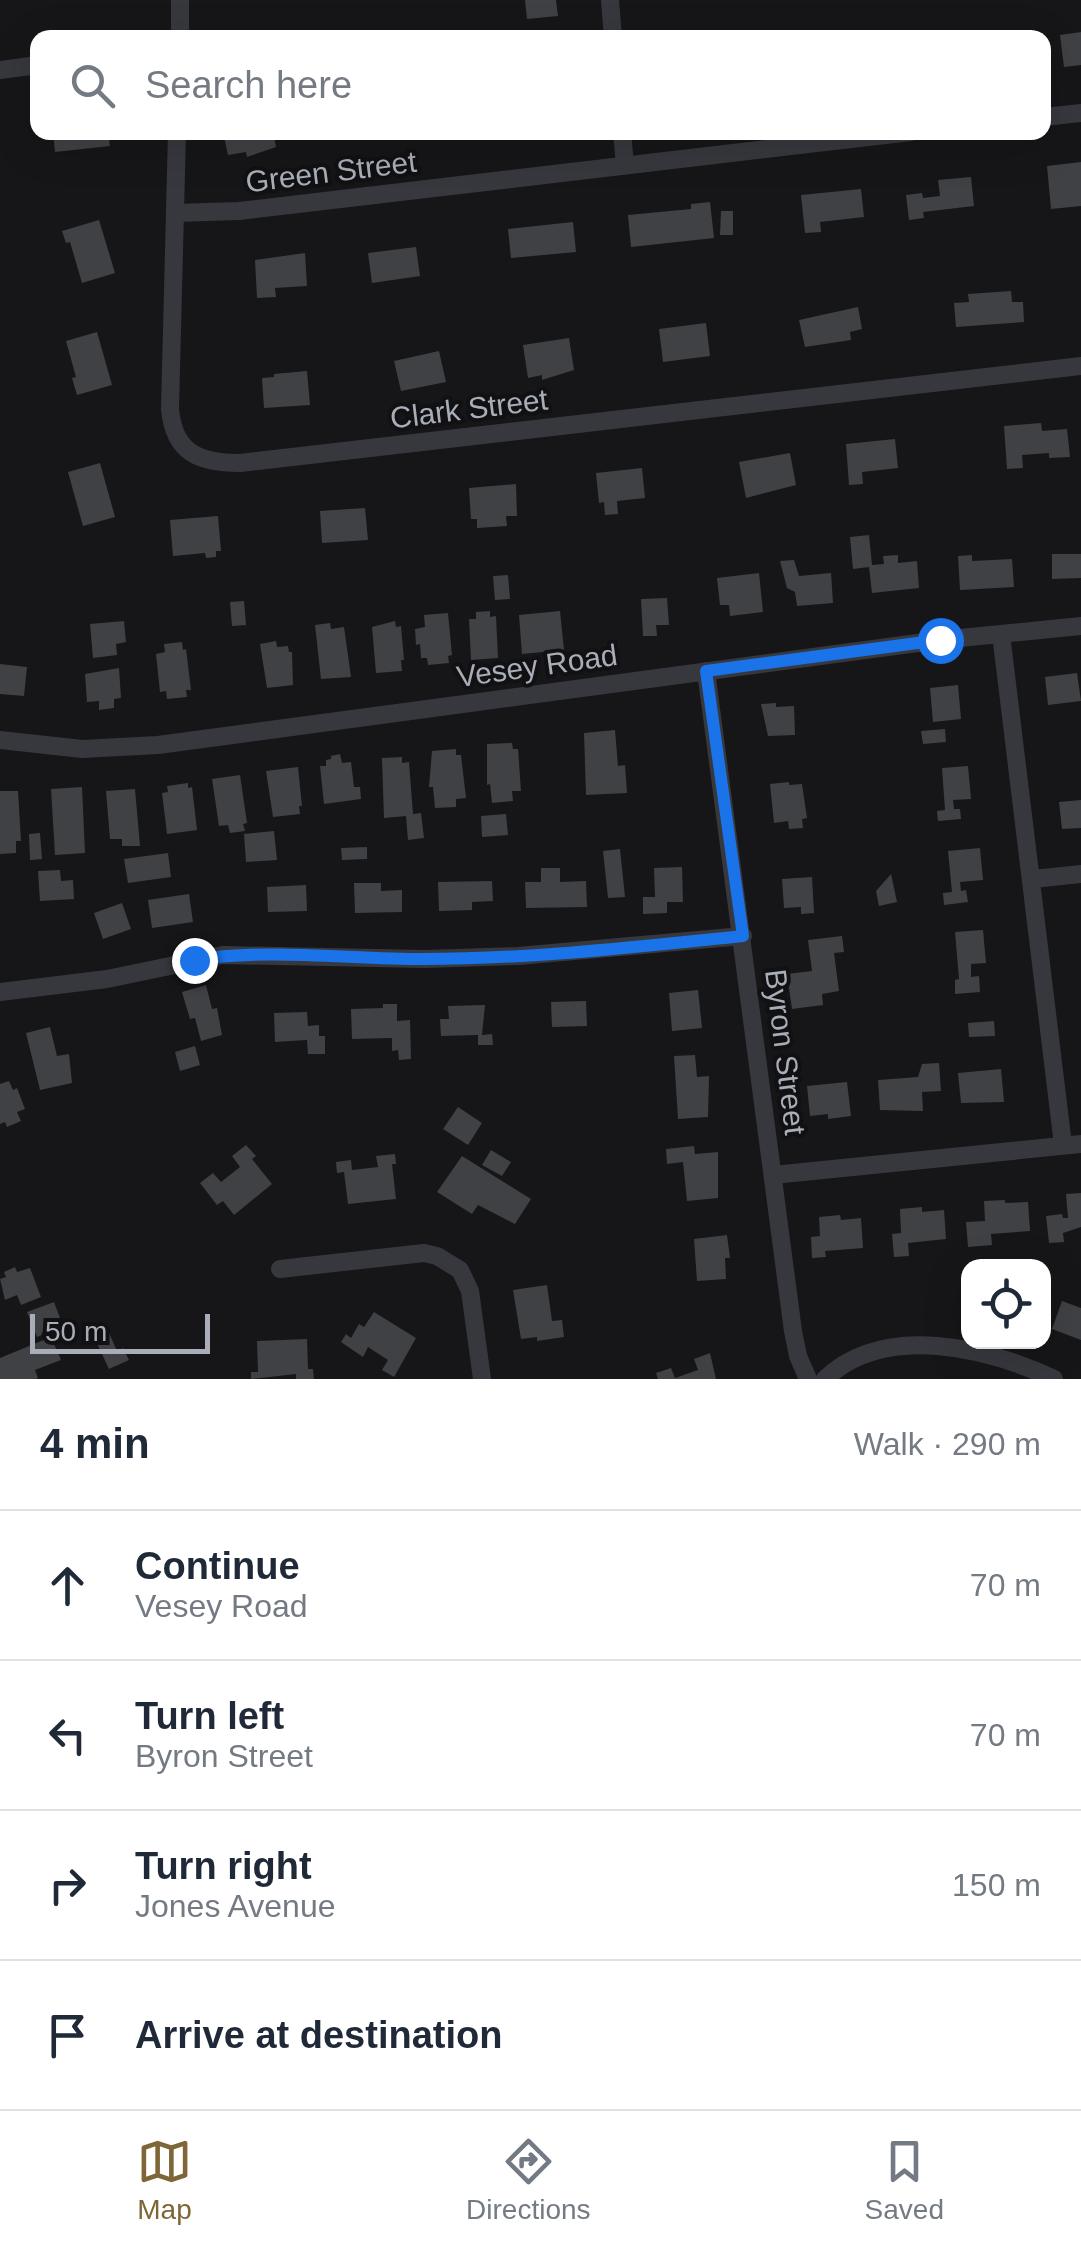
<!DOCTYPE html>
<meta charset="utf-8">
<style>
:root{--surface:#fff;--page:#f2f2f3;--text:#1f2937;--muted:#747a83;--line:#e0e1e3;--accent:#7e6636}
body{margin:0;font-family:Helvetica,sans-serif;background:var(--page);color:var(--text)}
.controls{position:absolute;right:30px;bottom:30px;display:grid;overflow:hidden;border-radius:20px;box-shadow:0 10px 40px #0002}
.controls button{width:90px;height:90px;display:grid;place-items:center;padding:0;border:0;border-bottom:2px solid var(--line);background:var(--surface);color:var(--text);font:50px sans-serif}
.scale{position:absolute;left:30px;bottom:25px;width:180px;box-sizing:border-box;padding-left:10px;border:5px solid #a8adb8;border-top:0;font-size:28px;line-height:35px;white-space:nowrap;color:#a8adb8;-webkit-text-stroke:8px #111113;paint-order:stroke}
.stop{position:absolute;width:30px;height:30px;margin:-22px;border:8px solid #1a73e8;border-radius:50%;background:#fff}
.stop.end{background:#1a73e8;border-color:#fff;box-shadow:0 2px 10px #0008}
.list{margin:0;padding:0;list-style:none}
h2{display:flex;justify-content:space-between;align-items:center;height:130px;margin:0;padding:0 40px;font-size:42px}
h2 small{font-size:32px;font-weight:400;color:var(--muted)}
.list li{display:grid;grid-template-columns:65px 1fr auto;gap:30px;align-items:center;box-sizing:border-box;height:150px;padding:0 40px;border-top:2px solid var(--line)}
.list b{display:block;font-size:38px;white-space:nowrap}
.list p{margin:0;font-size:32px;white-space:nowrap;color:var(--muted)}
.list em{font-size:32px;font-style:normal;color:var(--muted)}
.icon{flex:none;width:55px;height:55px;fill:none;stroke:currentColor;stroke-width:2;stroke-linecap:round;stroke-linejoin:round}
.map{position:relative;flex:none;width:1081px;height:1379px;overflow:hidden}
.search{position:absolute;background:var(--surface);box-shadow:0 10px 40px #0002;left:30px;right:30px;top:30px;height:110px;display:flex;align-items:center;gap:25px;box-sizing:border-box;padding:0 35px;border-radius:20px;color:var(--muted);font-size:38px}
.sheet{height:730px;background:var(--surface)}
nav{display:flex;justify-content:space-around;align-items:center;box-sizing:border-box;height:140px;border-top:2px solid var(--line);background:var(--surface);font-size:28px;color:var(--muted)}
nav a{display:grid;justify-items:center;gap:5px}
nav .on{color:var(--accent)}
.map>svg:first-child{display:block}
</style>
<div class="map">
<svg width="1081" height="1379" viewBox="0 0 1081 1379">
<rect width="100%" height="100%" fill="#161618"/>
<path fill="#404145" d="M525,0H556L558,16L527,19Z
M1081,32V65L1064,67L1060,35Z
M53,132H108L110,146L55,152Z
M223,132H273L276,147L247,157L246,152L228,155Z
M1081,162V206L1051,209L1047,166Z
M971,177L974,206L923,212L924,218L909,220L906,195L922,193L923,198L940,196L938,180Z
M861,189L864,217L820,222L821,232L805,233L801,195Z
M710,202L714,238L631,247L628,215L691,209V204Z
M721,211H733V235H720Z
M99,220L115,273L82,283L70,242L66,243L62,231Z
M573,222L576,252L511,258L508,229Z
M416,247L420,276L372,283L368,253Z
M305,253L307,286L275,288L276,297L257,298L255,260Z
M1011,291L1012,302H1023L1024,322L956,327L954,303L969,302L968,294Z
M858,307L862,329L850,332L851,340L805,347L799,320Z
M706,323L710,356L663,362L659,329Z
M97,332L112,385L77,395L72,378L76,377L66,341Z
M569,338L574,370L542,380V375L528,378L523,345Z
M439,351L446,382L401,391L394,361Z
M307,371L310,405L264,408L262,378L274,377V374Z
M1041,423L1042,431L1067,429L1070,457L1049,458V453L1022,455L1023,468L1007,469L1004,426Z
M895,439L898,468L862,472L863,484L849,485L846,444Z
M790,453L796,485L746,498L739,462Z
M100,463L115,517L83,526L68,472Z
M642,468L645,498L617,501L618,514L605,515L604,502L599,503L596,473Z
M516,484L517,516H506L507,526L477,528V519H471L469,488Z
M365,508L368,540L322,543L320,511Z
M218,516L221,551H216V557L206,558L205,553L173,556L170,520Z
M869,535L872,565L884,564L883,556L898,555V563L917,561L919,588L872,593L869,567L853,569L850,537Z
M1052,554H1081V578L1052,579Z
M972,555V561L1012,559L1014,587L960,590L958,556Z
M794,560L799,576L831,573L833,603L797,606L795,592L787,588L780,561Z
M759,573L763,612L730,616L729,605H720L717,578Z
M508,575L510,599L495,600L493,576Z
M667,598L669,625H656L657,636H643L641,599Z
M244,601L246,625L232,626L230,602Z
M490,611V617L496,616L498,658L471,660L469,619H476V612Z
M560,611L564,650L522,654L519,615Z
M448,613L452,655L448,656L449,663L428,665L427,658H421L420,644L416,645L415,629L425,627L424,615Z
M124,621L126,642L116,644L117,655L93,658L90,624Z
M395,621L396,627L401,626L404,660H401L402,671L376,673L372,627Z
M330,623L331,629L344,627L351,677L321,679L315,625Z
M276,641L277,647L288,646L289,652H292L293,685L267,688L260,644Z
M182,642L183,650L186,649L191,690H186L187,697L167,699L166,691L160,692L156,654L165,652L164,644Z
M0,664L27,667L24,696L0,694Z
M119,668L121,698L114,699V708L99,710V701L87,702L85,674Z
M1077,673L1081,701L1048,705L1045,677Z
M958,685L961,719L933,722L930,688Z
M776,703V707L794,706L795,735L768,736L761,704Z
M945,729L946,742L923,744L921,731Z
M615,730L618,766L625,765L627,793L586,795L584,733Z
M512,743L513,749H518L521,791H512L513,801L492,803L490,784L487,785V744Z
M456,749V755H461L466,798L456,799V807L435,808L433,787H429L432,751Z
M340,754L342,763L351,762L354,787H360L361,799L324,804L320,766H326V760L331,759V756Z
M402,757V763L409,762L413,814L421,813L424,838L408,840L406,816L384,818L382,758Z
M968,766L971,799L953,800L954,809H960L961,819L938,821L937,811L945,810L942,768Z
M298,767L302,806H299L300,814L273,817L266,771Z
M240,775L247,823L243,824L245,831L230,833L228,825L219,826L212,779Z
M789,782V785L802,784L807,818L802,819L803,828L789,829L788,821L774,823L770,784Z
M188,783V788L192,787L197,830L167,834L162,793L168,792L167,786Z
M82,787L85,853L55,855L51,789Z
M135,789L140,846H122V839H110L106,791Z
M0,791H18L21,841H16V853L0,854Z
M1081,800V828L1062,829L1059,802Z
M506,814L508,835L482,837L481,816Z
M274,831L277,860L246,862L244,834Z
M40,833L42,859L30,860L29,834Z
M367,847V859L342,860L341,848Z
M980,848L983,880L960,882L961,891L966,890L968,902L944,905L943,893L952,892L948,851Z
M620,849L625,897L608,898L603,851Z
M168,853L171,877L128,883L124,859Z
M682,867L683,902H667V913L643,914V897H655L654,868Z
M541,868H560V882L586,881L587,907L526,908L525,882H541Z
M60,870L61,881L73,880L74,899L40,901L38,871Z
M891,874L897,902L879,906L876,891Z
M812,877L814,913L801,914V907L784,908L782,879Z
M492,881L493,901L472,902V910L439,911L438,882Z
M354,883H381V891L402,890V912L355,913Z
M306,885L307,911L268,912L267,887Z
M189,894L193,922L152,928L148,900Z
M122,903L131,929L103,939L94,913Z
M983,930L986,963L971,964V977L979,976L980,992L955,994V980L959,979L955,932Z
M842,936L844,952L834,953L839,991L822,994L823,1005L792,1009L787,974L812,971L808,940Z
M206,985L212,1009L217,1008L222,1035L201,1041L195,1018L190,1019L182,992Z
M698,990L702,1028L672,1031L669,993Z
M586,1001L587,1026L552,1027L551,1002Z
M383,1004H397V1021L410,1020L411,1059L399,1060L398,1050L392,1051V1038L352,1039L351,1009L383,1008Z
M485,1005L482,1035L492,1034L493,1045H478V1035L441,1036L440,1019H449L448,1006Z
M307,1012L308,1026L319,1025V1036H325V1054H308L307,1040L275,1042L274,1013Z
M994,1021L995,1036L969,1037L968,1023Z
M50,1027L57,1056L69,1054L72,1083L40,1090L26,1033Z
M195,1046L200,1065L180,1071L175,1052Z
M695,1055L697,1077L709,1076L708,1117L678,1119L674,1056Z
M939,1063L941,1091L922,1092L923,1111L880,1110L878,1080L918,1077L922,1064Z
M1001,1069L1004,1102L961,1103L958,1073Z
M9,1081L13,1090L17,1088L25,1109L17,1112L21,1121L7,1127L5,1122L0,1124V1084Z
M847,1082L851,1116L828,1119V1114L810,1116L807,1086Z
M458,1107L482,1123L468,1145L443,1129Z
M246,1145L256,1156L252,1159L272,1184L234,1215L223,1201L217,1205L200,1183L213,1173L221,1182L240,1167L232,1156Z
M694,1146L695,1154L718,1152V1198L687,1201L683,1162L667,1164L666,1149Z
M491,1150L511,1162L502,1176L482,1165Z
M395,1154L396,1164H392L396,1199L348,1204L344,1172L337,1173L336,1162L351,1160L352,1170L378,1167L376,1156Z
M462,1156L531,1199L515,1224L478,1205L472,1214L437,1192Z
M1081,1193V1227L1063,1233L1064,1242L1049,1243L1046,1216L1062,1214L1063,1218H1068L1066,1194Z
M1005,1200V1203L1028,1202L1030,1231L991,1234L992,1245L968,1247L966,1222L985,1221L984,1201Z
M922,1207V1212L944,1210L946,1239L908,1243L909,1256L894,1257L892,1234L901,1233L900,1209Z
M840,1215L841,1220L861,1218L863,1248L825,1251L826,1257L812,1258L811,1237L820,1236L819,1217Z
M727,1235L730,1258H725L726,1279L697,1281L694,1239Z
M15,1267L17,1272L30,1268L41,1297L21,1305L17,1295L5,1300L0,1279L6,1277L4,1272Z
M547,1285L552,1321L562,1320L564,1337L537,1341V1337L521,1339L513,1290Z
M1062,1301L1081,1308V1340L1052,1329Z
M54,1302L63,1326L37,1337L27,1312Z
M374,1312L416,1338L394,1377L382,1370L388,1360L368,1347L363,1357L341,1342L346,1334L351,1338L359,1324L364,1327Z
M106,1326L117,1351L123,1348L129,1360L109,1369L92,1333Z
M51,1337L61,1360L35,1370L38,1378L36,1379H0V1358Z
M307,1339L308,1369H313L314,1379H296V1374L251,1379V1372H258L257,1341Z
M710,1353L716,1379H658L656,1373L671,1368L675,1378L698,1370L694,1359Z"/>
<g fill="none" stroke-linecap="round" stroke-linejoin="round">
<path stroke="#37383d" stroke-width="18" d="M610,0L613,38
M180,38V0
M0,70L38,65
M1044,117L1081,113
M177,132L170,409C174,453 199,463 240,463L1081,366
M622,132L625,165
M175,213L239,211L911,132
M1001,634L1063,1145
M706,671L793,1331L798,1356L808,1379
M0,740L82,749L158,745L940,640L1081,626
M1033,879L1081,874
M0,992L107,979L223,955L425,959L518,956L743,936
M773,1175L1081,1144
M280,1269L424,1253L437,1256L460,1270L470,1291L482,1379
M825,1379C885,1322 988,1348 1054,1379"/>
</g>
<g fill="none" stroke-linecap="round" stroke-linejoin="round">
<path stroke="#1a73e8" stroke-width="12" d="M194,960C269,948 346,959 423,959C530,959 636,947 743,936L706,671L940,640"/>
</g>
<g text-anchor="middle" stroke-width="8" stroke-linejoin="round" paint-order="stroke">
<g font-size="30" fill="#a8adb8" stroke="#111113">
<text transform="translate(331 172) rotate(-7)" y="10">Green Street</text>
<text transform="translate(469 409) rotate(-7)" y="10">Clark Street</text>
<text transform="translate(537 666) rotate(-8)" y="10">Vesey Road</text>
<text transform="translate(785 1052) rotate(83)" y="10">Byron Street</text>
</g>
</g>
</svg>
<div class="controls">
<button><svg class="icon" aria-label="locate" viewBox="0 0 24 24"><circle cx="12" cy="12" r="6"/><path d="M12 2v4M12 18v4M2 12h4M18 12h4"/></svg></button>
</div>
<div class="scale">50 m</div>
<div class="stop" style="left:940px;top:640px"></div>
<div class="stop end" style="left:194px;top:960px"></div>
<div class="search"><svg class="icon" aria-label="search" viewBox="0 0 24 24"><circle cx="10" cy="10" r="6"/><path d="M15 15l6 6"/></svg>Search here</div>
</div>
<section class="sheet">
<h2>4 min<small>Walk · 290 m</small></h2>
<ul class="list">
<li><svg class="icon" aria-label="ahead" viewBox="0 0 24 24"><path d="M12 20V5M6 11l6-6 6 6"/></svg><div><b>Continue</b><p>Vesey Road</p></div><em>70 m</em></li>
<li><svg class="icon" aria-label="left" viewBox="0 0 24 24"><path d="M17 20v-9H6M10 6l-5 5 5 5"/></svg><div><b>Turn left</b><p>Byron Street</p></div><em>70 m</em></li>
<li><svg class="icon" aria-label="right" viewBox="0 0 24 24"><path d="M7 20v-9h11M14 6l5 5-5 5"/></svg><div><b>Turn right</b><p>Jones Avenue</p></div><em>150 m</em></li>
<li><svg class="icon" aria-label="arrive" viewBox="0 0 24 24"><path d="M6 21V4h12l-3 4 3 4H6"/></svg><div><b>Arrive at destination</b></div></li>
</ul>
</section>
<nav>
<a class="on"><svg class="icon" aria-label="map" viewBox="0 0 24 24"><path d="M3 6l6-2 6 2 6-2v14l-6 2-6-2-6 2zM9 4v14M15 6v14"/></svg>Map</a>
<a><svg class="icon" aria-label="directions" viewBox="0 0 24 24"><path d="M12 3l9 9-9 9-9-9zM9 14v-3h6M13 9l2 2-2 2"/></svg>Directions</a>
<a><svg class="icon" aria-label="saved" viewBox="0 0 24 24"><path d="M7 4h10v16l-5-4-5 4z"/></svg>Saved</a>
</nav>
